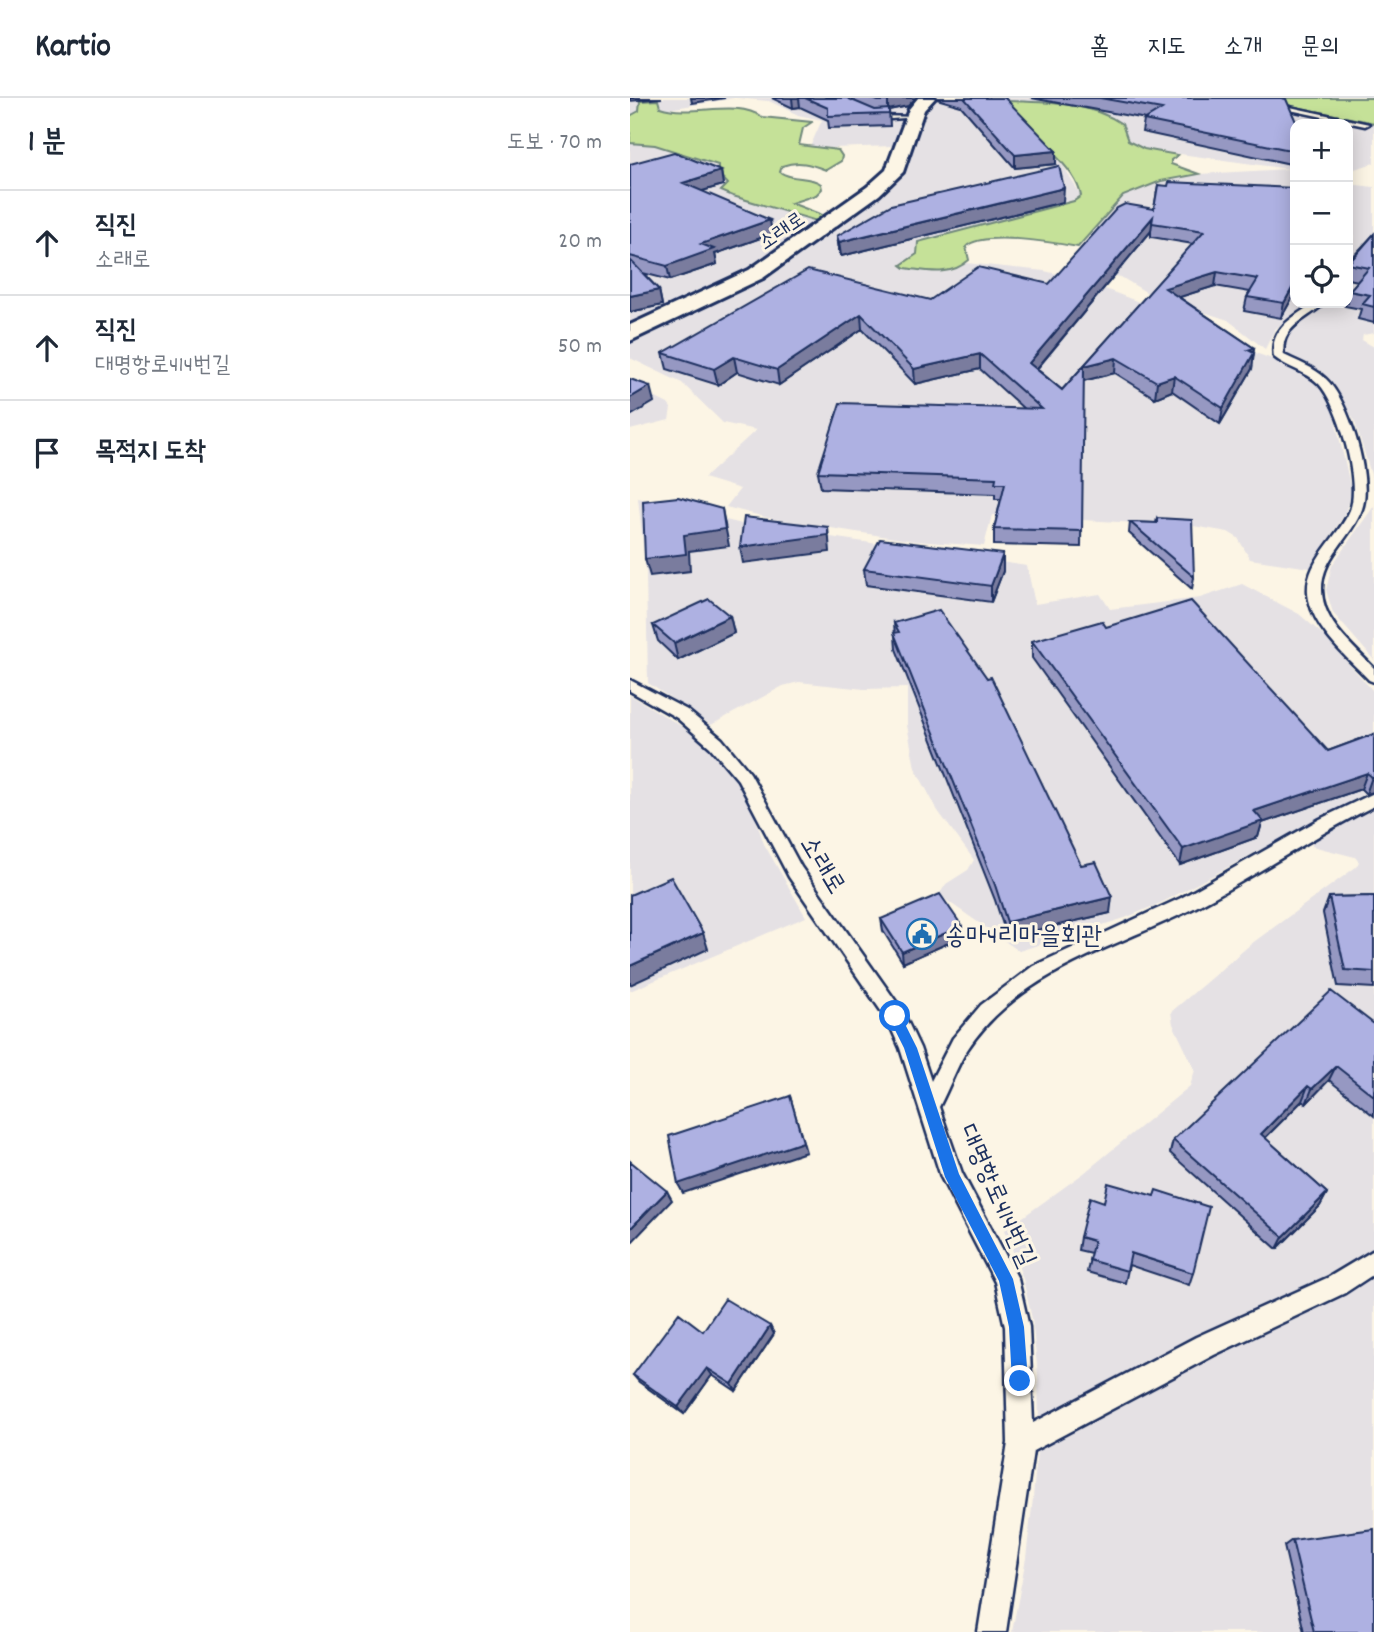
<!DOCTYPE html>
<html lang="ko">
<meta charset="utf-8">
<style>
:root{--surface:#fff;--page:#f6f6f7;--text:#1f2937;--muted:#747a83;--line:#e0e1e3}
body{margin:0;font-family:Dekko,"Poor Story",sans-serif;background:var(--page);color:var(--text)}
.controls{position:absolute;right:21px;top:21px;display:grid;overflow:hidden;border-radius:14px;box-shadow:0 4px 18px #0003}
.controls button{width:63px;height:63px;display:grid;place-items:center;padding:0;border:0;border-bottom:2px solid var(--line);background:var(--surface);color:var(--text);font:35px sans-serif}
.stop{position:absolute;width:21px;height:21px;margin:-16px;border:5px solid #1a73e8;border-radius:50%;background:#fff}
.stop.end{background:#1a73e8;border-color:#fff;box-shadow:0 2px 7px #0008}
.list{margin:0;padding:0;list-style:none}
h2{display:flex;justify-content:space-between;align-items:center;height:91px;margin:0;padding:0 28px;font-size:30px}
h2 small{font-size:23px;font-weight:400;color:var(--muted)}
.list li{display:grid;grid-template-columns:46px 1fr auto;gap:21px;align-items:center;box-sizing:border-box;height:105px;padding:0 28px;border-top:2px solid var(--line)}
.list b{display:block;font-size:26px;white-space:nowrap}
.list p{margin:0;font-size:23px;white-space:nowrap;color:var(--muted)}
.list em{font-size:23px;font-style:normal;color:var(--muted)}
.icon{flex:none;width:38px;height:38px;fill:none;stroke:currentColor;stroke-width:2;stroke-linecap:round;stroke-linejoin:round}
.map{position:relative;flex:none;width:744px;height:1534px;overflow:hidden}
header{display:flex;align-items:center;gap:42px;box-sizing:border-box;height:98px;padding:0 35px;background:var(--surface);border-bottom:2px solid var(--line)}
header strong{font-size:33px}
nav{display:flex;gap:38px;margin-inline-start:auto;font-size:24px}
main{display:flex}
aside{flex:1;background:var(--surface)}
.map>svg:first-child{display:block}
</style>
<header>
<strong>Kartio</strong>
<nav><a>홈</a><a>지도</a><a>소개</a><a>문의</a></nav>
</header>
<main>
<aside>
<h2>1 분<small>도보 · 70 m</small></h2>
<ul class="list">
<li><svg class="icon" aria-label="ahead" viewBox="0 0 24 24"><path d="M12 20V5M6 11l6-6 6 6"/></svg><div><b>직진</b><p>소래로</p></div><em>20 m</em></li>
<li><svg class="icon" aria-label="ahead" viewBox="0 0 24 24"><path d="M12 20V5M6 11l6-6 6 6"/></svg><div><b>직진</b><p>대명항로414번길</p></div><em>50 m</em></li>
<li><svg class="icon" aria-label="arrive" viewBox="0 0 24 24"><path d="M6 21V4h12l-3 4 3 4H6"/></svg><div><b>목적지 도착</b></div></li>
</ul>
</aside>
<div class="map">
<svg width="744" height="1534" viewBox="0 0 744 1534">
<rect width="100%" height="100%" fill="#fcf5e5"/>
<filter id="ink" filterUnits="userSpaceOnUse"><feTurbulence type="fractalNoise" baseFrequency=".0143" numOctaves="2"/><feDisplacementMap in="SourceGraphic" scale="14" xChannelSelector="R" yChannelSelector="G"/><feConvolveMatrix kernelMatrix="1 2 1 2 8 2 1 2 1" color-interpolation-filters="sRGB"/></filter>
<g filter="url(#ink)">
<path fill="#e5e1e4" d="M0,0H288L279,8L268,45L263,48L201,50L180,49L192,22L168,17L139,3L105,0L39,11L30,9L28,2H13L7,15L0,18Z
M306,0H622L744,25V65L718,73V26H665V205H682L645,231L635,251L598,222L519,196L491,179L458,174L442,161L485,104L503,93L531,83L569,76L659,71L514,51L498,43L489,24L467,13L416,4L355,2L409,42L433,67L451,98L444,103L404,115L297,141L286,148L287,156L273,165L318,173L336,165L414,173L446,180L606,241L628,256L662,268L686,281L703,313L722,395L714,417L680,470L620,461L608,440L598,434L563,428L362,417L354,448L284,443L143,421L96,409L110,391L74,380L126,332L93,325L52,285L0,260V245L156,166L244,101L276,71L287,32L298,7Z
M0,45L25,47L88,67V75L98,86L92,93L190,124L110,177L44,209L0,227Z
M718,86L744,89V235L733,237L732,242L744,249V386L725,324L708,294L687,273L659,258L652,250L662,230L696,205H718V175L725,137L718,136Z
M0,287L38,306L41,310L39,322L0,332Z
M8,400L112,426L397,468L405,506L470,496L480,511L570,500L612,486L669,516L691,535L744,594V691L533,804L495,820L389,853L309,797L316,786L338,772L344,762L308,713L285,670L277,627V590L234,591L169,584L153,588L81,627L18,585L16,475Z
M744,408V562L703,515L696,492L702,467Z
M0,597L56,631L89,659L120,704L134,746L176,819L0,893Z
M744,708V1534H382L396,1460L403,1400L409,1328L408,1277L402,1221L393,1181L375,1132L454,1075L560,988L565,972L543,926L541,914L621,846L726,769L729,764L725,759L682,748V742Z"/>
<path fill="#c5e198" stroke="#70887b" stroke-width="2" d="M622,0H744V25Z
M28,2L30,9C63,20 105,0 132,19L182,24L173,30L169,47L208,52L212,58L211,63L196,72C180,66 169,62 152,68L150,74C162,83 179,77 191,86L192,91L186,97L161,105L195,118V121L190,124L103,98L91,93L98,86L88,75V67L25,47L0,45V18L9,13L10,3Z
M356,2C400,5 454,0 492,26L498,43L514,51L548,57L541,62V66L569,76L531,83L493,98L448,149C427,145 350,132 336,149L339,162C320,179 298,173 275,170L271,167L287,156L288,144L444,103L451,98C445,62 383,23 356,2Z"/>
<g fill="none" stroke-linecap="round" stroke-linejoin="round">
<g stroke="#1b2f5e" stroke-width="5">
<path id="lane" d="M196,0H206L248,18L288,19L247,22Z
M604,0H618L739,26L735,28Z
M684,205H695C678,221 649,229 654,257C668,264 684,269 696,281C719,303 743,380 732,411C722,440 691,459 692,492C692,524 724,549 744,570V584L739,582C718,560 686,534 679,502C671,465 707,443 720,412C731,384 709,308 689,286C676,273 657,270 644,259C639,230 664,219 684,205Z
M0,582L57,612L92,641L120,675L171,769L272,912L290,950L301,983L323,940L351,907L403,868L551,800L690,721L744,695V708C682,739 625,778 564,810C485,850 389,873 337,952C326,970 319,990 309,1009L332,1075L388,1181L399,1229L403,1325L566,1239L699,1179L744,1152V1176L715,1195L584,1257L403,1353L376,1534H348L378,1345L375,1229L365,1184L311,1079L270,950L258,923L159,779L108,682L80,649L47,620L0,593Z"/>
</g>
<g stroke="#1b2f5e" stroke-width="6">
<path id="secondary" d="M288,0H305L294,12L273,74L249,97L133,180L0,243V227L119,172L237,89L256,72L279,11Z"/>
</g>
<use href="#lane" fill="#fcf5e5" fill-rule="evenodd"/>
<use href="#secondary" fill="#fcf5e5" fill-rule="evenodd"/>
</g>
<path fill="#9698c2" stroke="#1b2f5e" stroke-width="2" fill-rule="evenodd" d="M142,0H286L278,8L259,12L260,28L199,30L198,22L170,9L163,10Z
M306,0H375L426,66L385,70L331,8L307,1Z
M401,0H651L665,26V67L512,34L514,22L516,21Z
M0,66L91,73L93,87L72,93L142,136L85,156L87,166L40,182L13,175L29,192L32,207L0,214Z
M528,87L665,195L651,220L614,213L617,199L620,194L585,188L549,199L624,250L622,271L590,326L542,293L525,300L485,275L453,283L451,449L364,447V431L371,401H365V396L191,390L188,374L394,311L350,271L285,286L232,231L149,287L107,274L88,287L37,271L33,255L300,202L419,186L524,111ZM521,133V139L563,146L432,292L407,271Z
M433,104L211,158L209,153L207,138Z
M744,136V225L728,221L731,211L715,208L716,205H718L719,193L728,183L718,181V164Z
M527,420L564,479L562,491L499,435L500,424L526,425Z
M373,456V473L361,504L236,487L234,471Z
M100,518L104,535L48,562L28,543L23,527Z
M264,525L451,767L480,815L377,839L365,802L266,551Z
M476,529L698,653L744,636V694L736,696L731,691L632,725L628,739L550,767L402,560V543Z
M744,798V890L708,888L693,815L699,799Z
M251,821L332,839L273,865L253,833Z
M744,926V1018L699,982L676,1006L672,1003L635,1040L697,1095L690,1108L647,1151L540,1055L543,1042Z
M450,1139L563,1175L559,1187L499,1167L495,1185L457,1174L461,1155L448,1152Z
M140,1228L144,1236L106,1293L82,1277L54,1316L9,1284L3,1277L73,1233Z
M662,1442L744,1534H674L654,1448Z"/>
<path fill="#7a7c9e" stroke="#1b2f5e" stroke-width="2" d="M0,0H32L0,3Z
M61,0H95L62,5Z
M162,0H169L170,9L163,10Z
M258,0H286L278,8L258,12Z
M426,53V66L385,70V57Z
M91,73L93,87L55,98L53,85Z
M434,90L433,104L211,158L209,144Z
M523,119L521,133L399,280V265Z
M140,122L142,136L85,156L87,166L40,182L37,168L71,146Z
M587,174L585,188L534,204L535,190Z
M665,185V195L651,220L654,205Z
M29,192L32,207L0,214V198Z
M231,216L232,231L149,287L147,272Z
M624,250L622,260L624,255L622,271L590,326L593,310L618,252Z
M350,256V271L285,286L284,271Z
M104,259L107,274L88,287L84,271Z
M486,260L485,275L453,283L454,268Z
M544,278L542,293L525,300L527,284Z
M20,288L24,304L0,318V300Z
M92,411L99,448L59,453L60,473L20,478L15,461Z
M198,429L200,454L113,465L110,449Z
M373,456V473L361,504V488Z
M100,518L104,535L48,562L44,545Z
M737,675L731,691L632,725L628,739L550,767L553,751L624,713Z
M742,679H744V694L736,696Z
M482,799L480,815L377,839V824Z
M332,828V839L273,865L272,854Z
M73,835L78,851L0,887V868Z
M706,968L699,982L676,1006L682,991Z
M678,988L672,1003L625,1050L631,1036Z
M160,998L176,1054L53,1095L48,1086Z
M37,1093L42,1102L0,1146V1131Z
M697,1095L690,1108L647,1151L653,1139Z
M140,1228L144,1236L106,1293L102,1286Z
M77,1270L82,1277L54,1316L48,1309Z"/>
<path fill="#aeb1e2" stroke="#1b2f5e" stroke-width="2" fill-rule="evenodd" d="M175,0H217L245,12L259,11V16L198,18V10Z
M240,0H259H258V3H248Z
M334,0H375L426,53L385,57Z
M470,0H651L656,1L667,26H665V53L514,22L532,11Z
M44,54L91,73L53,85L140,122L71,146L84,151L37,168L0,158V66Z
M429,68L434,90L209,144L207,138L261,107Z
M539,84L665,90V185L654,205L617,199L628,181L587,174L535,190L624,250L618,252L624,255L593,310L544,278L527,284L486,260L454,268L452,433L364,431L375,385H365L366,380L188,374L210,305L412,311L350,256L284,271L231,216L147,272L104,259L84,271L33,255L178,172L300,202L348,169L419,186L487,110L495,106L524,111L528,87L538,88ZM523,119L522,125L574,133L432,292L399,265Z
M744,136V209L732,206L740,197L719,193L739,170L718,166Z
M0,162L29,192L0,198Z
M0,281L20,288L0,300Z
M48,399L92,411L95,431L54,437L56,456L15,461L13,403Z
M114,419L198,429V437L110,449Z
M527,420L562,422L564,479L500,424L527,425Z
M250,441L373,456L361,488L234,471Z
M79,501L100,518L44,545L23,527Z
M561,503L698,653L744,636V679H742L737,675L624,713L633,723L553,751L402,543L472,523L476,529Z
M309,512L357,580L361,579L451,767L466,764L482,799L377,824L365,787L264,535L269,534L264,525Z
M41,779L73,835L0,868V797Z
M310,796L332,828L272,854L251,821Z
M744,798V874L715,872L699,799Z
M701,893L744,926V998L706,968L682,991L678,988L631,1036L697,1095L653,1139L543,1042Z
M160,998L173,1044L48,1086L39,1038Z
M0,1063L37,1093L0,1131Z
M478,1085L524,1098L526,1092L579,1109L563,1175L501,1155L497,1173L459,1162L464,1143L450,1139L460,1099L474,1104Z
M95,1201L140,1228L102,1286L77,1270L48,1309L3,1277L49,1215L73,1233Z
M744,1431V1534H684L662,1442Z"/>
</g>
<path fill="#1a73e8" d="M265,913L269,914L287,950L329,1076L383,1181L394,1229L398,1283L390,1291L382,1283L379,1229L369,1183L315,1079L274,950L258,918Z"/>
<defs>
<g id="civic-ring" transform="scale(1.575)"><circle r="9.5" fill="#fcf5e5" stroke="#1f6fb2" stroke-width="1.5"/><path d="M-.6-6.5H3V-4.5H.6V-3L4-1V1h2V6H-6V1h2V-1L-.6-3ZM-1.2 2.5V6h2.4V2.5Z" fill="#1f6fb2"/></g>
</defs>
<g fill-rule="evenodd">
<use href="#civic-ring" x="292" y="836"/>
</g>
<g text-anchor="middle" stroke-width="6" stroke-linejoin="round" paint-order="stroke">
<g font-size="21" fill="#1b2f5e" stroke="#fcf5e5">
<text transform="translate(151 132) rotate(-34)" y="7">소래로</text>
</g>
<g font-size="26" fill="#1b2f5e" stroke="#fcf5e5">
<text transform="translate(194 766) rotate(59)" y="9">소래로</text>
<text transform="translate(369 1097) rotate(66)" y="9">대명항로414번길</text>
</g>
<g font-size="26" fill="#1b2f5e" stroke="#fcf5e5" text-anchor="start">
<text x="315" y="845">송마4리마을회관</text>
</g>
</g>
</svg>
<div class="controls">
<button>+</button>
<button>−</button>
<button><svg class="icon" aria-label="locate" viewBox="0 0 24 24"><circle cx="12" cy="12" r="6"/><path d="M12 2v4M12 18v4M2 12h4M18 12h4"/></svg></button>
</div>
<div class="stop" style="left:265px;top:918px"></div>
<div class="stop end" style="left:390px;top:1283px"></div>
</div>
</main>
